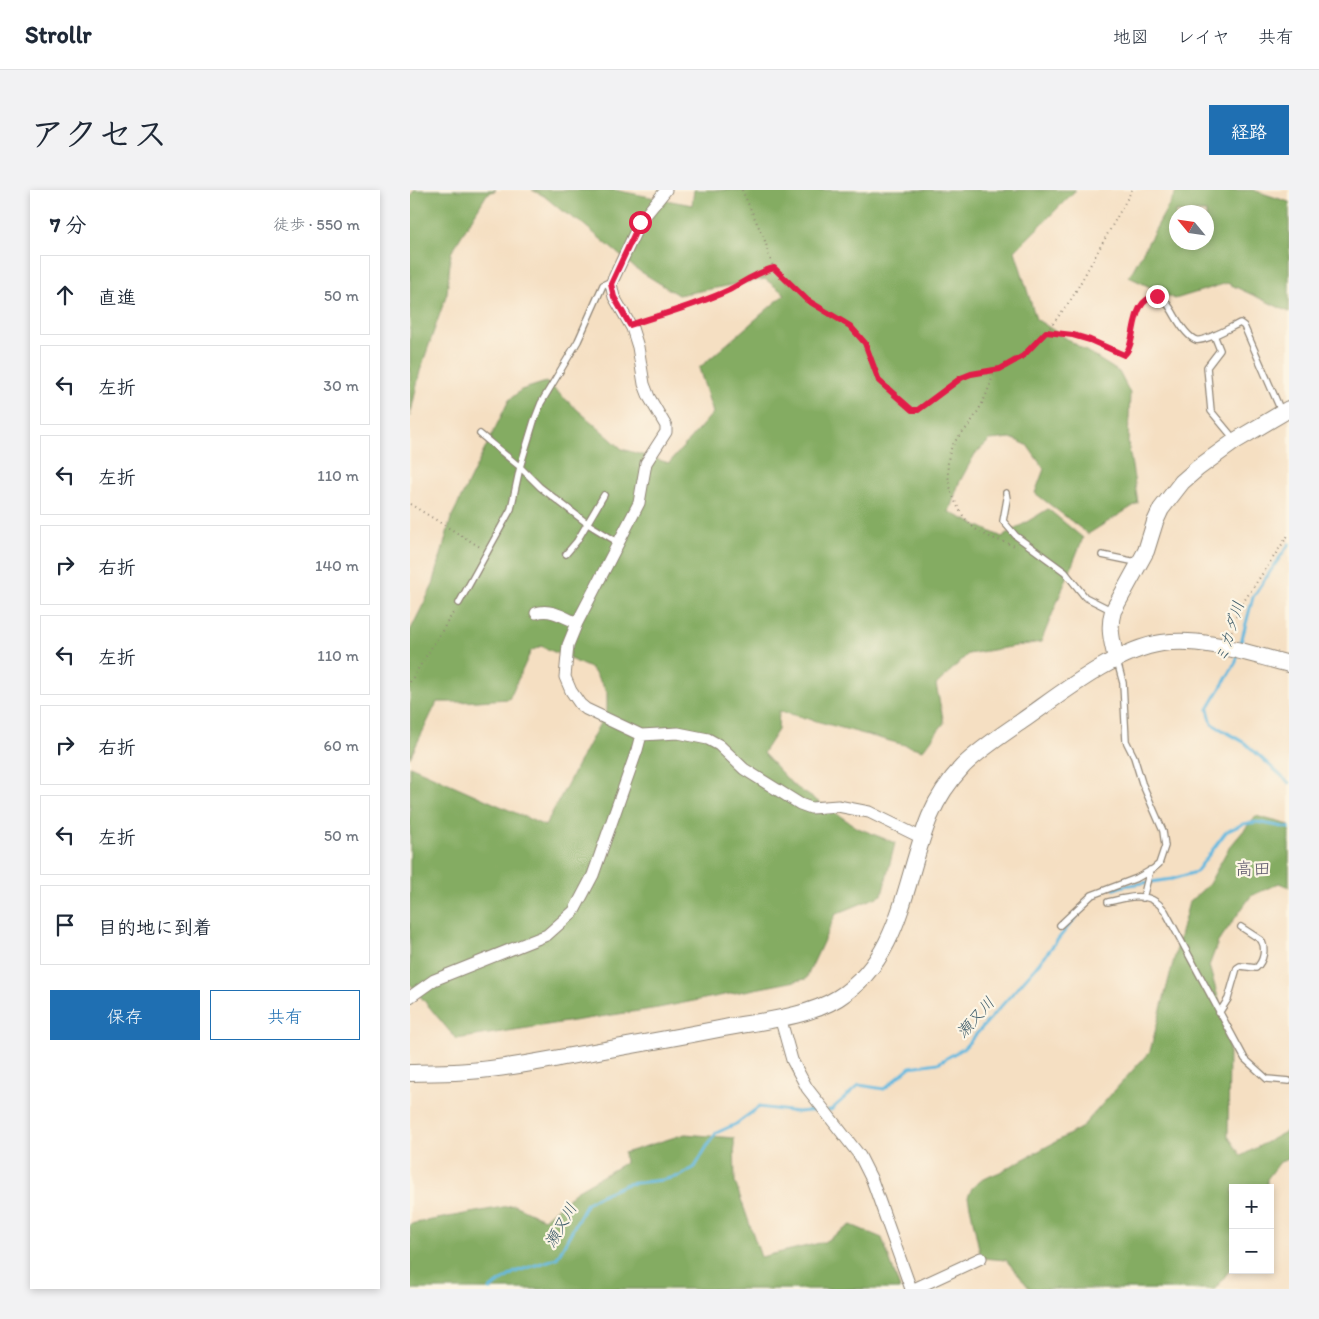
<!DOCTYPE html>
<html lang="ja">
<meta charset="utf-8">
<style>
:root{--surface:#fff;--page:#f2f2f3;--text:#1f2937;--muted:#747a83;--line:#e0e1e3;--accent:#1f6fb2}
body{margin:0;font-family:Itim,"Klee One",sans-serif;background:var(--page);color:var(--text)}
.controls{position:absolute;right:15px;bottom:15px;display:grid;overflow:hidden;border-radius:0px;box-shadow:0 2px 8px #0003}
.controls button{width:45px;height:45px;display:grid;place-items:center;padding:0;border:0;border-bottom:1px solid var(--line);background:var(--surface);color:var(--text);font:25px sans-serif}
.compass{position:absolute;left:759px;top:15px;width:45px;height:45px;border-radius:50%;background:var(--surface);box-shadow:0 2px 8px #0003;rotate:299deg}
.stop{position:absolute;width:15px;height:15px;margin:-11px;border:4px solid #e11d48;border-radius:50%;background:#fff}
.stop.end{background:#e11d48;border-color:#fff;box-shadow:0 1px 5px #0008}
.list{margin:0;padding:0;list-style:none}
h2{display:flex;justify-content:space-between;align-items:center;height:65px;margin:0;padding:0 20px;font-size:21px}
h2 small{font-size:16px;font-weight:400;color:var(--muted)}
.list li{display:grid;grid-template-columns:32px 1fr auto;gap:15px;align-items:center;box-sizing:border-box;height:80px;margin:0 10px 10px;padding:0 10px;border:1px solid var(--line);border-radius:0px}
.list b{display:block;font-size:19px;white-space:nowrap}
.list em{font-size:16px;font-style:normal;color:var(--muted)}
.actions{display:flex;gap:10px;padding:15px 20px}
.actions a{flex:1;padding:11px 0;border:1px solid var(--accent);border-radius:0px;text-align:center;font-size:18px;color:var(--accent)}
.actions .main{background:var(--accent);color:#fff}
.icon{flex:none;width:28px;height:28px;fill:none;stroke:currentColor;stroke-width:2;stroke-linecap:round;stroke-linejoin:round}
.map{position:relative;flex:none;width:879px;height:1099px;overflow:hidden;border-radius:0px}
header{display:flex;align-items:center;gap:30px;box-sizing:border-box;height:70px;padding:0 25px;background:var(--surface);border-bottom:1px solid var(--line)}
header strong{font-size:24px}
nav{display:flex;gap:28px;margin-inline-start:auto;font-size:18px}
.intro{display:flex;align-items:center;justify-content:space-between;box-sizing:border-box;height:120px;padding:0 30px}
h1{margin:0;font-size:35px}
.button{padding:12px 22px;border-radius:0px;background:var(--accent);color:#fff;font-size:18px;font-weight:700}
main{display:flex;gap:30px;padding:0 30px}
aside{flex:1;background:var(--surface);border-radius:0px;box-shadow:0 2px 8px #0003}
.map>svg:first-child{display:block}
</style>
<header>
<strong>Strollr</strong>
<nav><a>地図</a><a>レイヤ</a><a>共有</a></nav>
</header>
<div class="intro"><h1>アクセス</h1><a class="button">経路</a></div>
<main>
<aside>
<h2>7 分<small>徒歩 · 550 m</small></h2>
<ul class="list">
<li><svg class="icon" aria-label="ahead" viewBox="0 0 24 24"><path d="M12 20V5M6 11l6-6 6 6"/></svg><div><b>直進</b></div><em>50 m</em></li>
<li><svg class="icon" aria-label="left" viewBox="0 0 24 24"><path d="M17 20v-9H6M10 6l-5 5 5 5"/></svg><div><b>左折</b></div><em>30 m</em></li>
<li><svg class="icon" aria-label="left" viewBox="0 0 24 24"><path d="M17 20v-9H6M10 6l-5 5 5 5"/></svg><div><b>左折</b></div><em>110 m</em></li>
<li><svg class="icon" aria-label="right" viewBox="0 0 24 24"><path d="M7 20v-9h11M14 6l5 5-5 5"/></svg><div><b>右折</b></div><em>140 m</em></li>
<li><svg class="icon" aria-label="left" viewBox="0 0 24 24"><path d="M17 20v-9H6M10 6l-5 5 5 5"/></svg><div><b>左折</b></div><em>110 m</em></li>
<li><svg class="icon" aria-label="right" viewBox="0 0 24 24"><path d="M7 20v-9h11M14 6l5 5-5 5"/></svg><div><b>右折</b></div><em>60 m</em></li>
<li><svg class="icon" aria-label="left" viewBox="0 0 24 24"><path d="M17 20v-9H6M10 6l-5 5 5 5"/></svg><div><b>左折</b></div><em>50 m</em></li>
<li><svg class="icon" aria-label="arrive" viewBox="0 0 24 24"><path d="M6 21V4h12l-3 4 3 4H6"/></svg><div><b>目的地に到着</b></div></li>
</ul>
<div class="actions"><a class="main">保存</a><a>共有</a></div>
</aside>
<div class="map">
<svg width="879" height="1099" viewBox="0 0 879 1099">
<rect width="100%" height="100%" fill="#fcf5e5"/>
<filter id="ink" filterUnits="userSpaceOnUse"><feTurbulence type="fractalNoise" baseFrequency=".02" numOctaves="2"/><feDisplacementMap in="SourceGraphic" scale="10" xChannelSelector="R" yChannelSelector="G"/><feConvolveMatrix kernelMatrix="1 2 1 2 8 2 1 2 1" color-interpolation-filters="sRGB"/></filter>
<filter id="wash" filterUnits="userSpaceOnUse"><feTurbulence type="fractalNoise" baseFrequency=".0096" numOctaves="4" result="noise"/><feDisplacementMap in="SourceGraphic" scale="20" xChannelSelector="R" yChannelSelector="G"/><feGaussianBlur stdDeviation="1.12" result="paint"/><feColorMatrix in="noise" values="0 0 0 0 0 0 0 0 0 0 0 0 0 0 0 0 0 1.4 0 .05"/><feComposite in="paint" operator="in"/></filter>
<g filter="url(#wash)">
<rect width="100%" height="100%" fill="#f5dfc2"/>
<path fill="#84ac62" stroke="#586c46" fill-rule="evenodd" d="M4,0H86L77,4L41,63L37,103L10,181L0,227V7Z
M122,0H204L282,15L284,0H666L605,61L626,129L709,182L720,203L718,252L728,313L678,344L625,303L634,279L617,255L601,248L580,250L565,264L549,293L539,322L592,347L638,319L673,348L631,452L558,464L526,495L534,533L513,560L369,521L368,540L353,563L383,595L448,638L485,653L472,705L426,724L396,789L248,818L46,849L0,794V576L135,636L197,520V502L182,479L131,456L121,461L99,509C75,510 52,513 27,512L0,568V441L23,395L41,328L99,210L111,200L136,192L212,259L259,273L303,223L289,178L375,104L355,89L268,105L225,78L173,34L152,21L134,6Z
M767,0H843L879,12V122L817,93L765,109L719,87ZM796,22V52H766V22Z
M846,626L879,635V697L869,693L841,706L808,752L799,776L809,810L819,859L818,946L831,966L879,940V969L870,972L857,989V998H823V1076L805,1099H620L596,1070L571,1068L558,1007L562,998L573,989L590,982L671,938L740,861L779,712L799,694L818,659Z
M275,944L324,948L325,992L351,1067L414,1052L441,1035L472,1048L490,1099H0V1034L104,1015L134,1029L166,1001L215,973L214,963Z"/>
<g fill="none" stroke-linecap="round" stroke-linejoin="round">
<path stroke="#62b8df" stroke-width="3" d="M830,456L843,407L879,354
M828,464L826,472L798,519L802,534L835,553L879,593
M704,699L713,696L762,689L786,682L816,642L833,634L847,632L879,638
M418,920H421L449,895L474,899L500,877L528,873L554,858L626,777L677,713
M80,1099L105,1082L147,1068L177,1013L191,1005L217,994L252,990L270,986L285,977L299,953L306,943L326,934L349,917L387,922L411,920"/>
</g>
</g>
<g filter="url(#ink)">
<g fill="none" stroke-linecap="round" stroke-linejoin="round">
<g stroke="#908576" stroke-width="8">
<path id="lane" d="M747,106C756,110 760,117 765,126C769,133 778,147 786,150C795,152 821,137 830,133L834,136L871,221
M804,145L810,160L797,177L801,221L825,250
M70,244L110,277L130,297L178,334L209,353
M596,303L597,309L593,331L606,346L655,382L675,407L701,420
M156,364L167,351L194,305
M692,365L726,372
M49,413L101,319L110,277L124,231L131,213L168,151L193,95L197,93L201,94
M733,708L740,680
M698,712C712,709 733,702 746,712C750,714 752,718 755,721L835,869L857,889L879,891
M650,735L682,705L727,688L743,679L749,674L755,656L753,641L732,593L724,567L716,551L713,493L707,471
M809,823L818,809L827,778L830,776L846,778C854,771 856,758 851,750L831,737"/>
</g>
<g stroke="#908576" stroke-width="13">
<path id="street" d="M256,0L230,32L201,94L204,107L222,138L228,157L234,194L239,207L256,236V242L236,273L229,313L167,433L158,455L155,487L161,501L170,514L176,519L231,545L268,543L298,549L309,555L334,579L390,614L401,618L428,616L459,622L512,648
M126,423C140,418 154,427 167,433
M0,807L24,790L137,745L164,721L183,685L227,560L231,545
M370,827L382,870L397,898L450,966L462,990L501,1099
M504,1099L571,1068"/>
</g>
<g stroke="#908576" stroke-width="18">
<path id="secondary" d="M706,468C702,452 698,437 703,421L736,361L745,332L751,319L772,292L788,278L825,251L879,219
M0,883C20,882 40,883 59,881C93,879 127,872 160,866C212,857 263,848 314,838C350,831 396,828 428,808C492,768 494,689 520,626C528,607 539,591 553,576C570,559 592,545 612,531C651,504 705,460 752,453C795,447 839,464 879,474"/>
</g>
<path stroke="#908576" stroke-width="2" stroke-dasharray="1 4" stroke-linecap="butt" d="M332,0L356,53L358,64L364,78
M229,132C259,122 290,113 318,100C333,93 347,83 364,78L380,92L397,110L439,136L455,153L469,191L502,220H508L551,188L561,184L590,179L613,166L637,142L663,145L680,150L714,165C723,158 720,150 722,140C725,128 730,116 739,108
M637,142L662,108L722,0
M584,180C580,199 572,216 561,232C556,240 548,246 544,253C529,277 543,320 563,337C575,347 592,351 605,356
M0,314L70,357
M820,446L828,420L879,344
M0,492L45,420"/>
<use href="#lane" stroke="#fff" stroke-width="5.5"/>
<use href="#street" stroke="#fff" stroke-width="11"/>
<use href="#secondary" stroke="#fff" stroke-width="16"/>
</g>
</g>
<g fill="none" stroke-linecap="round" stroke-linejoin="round" filter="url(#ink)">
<path stroke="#e11d48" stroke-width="6" d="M230,32L201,94L204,107L220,135C253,124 287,115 319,100C334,92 347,82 364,78L397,110L440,136L455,153L469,191L502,220H508L551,188L561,184L590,179L613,166L636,142L663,145L680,150L714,165C728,154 718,109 747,106"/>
</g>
<g text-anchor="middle" stroke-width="4.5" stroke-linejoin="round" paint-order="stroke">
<g font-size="16" font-style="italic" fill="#3e5c6a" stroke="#fcf5e5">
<text transform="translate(819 442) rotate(-73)" y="6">ミカダ川</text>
<text transform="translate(565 827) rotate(-48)" y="6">瀬又川</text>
<text transform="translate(150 1035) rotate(-60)" y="6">瀬又川</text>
</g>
<g font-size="18" fill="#5e586d" stroke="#fcf5e5">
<text x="843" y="685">高田</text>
</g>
</g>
</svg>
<div class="controls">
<button>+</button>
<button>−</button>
</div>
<svg class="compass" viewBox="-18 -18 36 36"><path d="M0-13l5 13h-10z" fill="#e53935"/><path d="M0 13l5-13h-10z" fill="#747a83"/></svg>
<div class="stop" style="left:230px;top:32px"></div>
<div class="stop end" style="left:747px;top:106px"></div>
</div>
</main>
